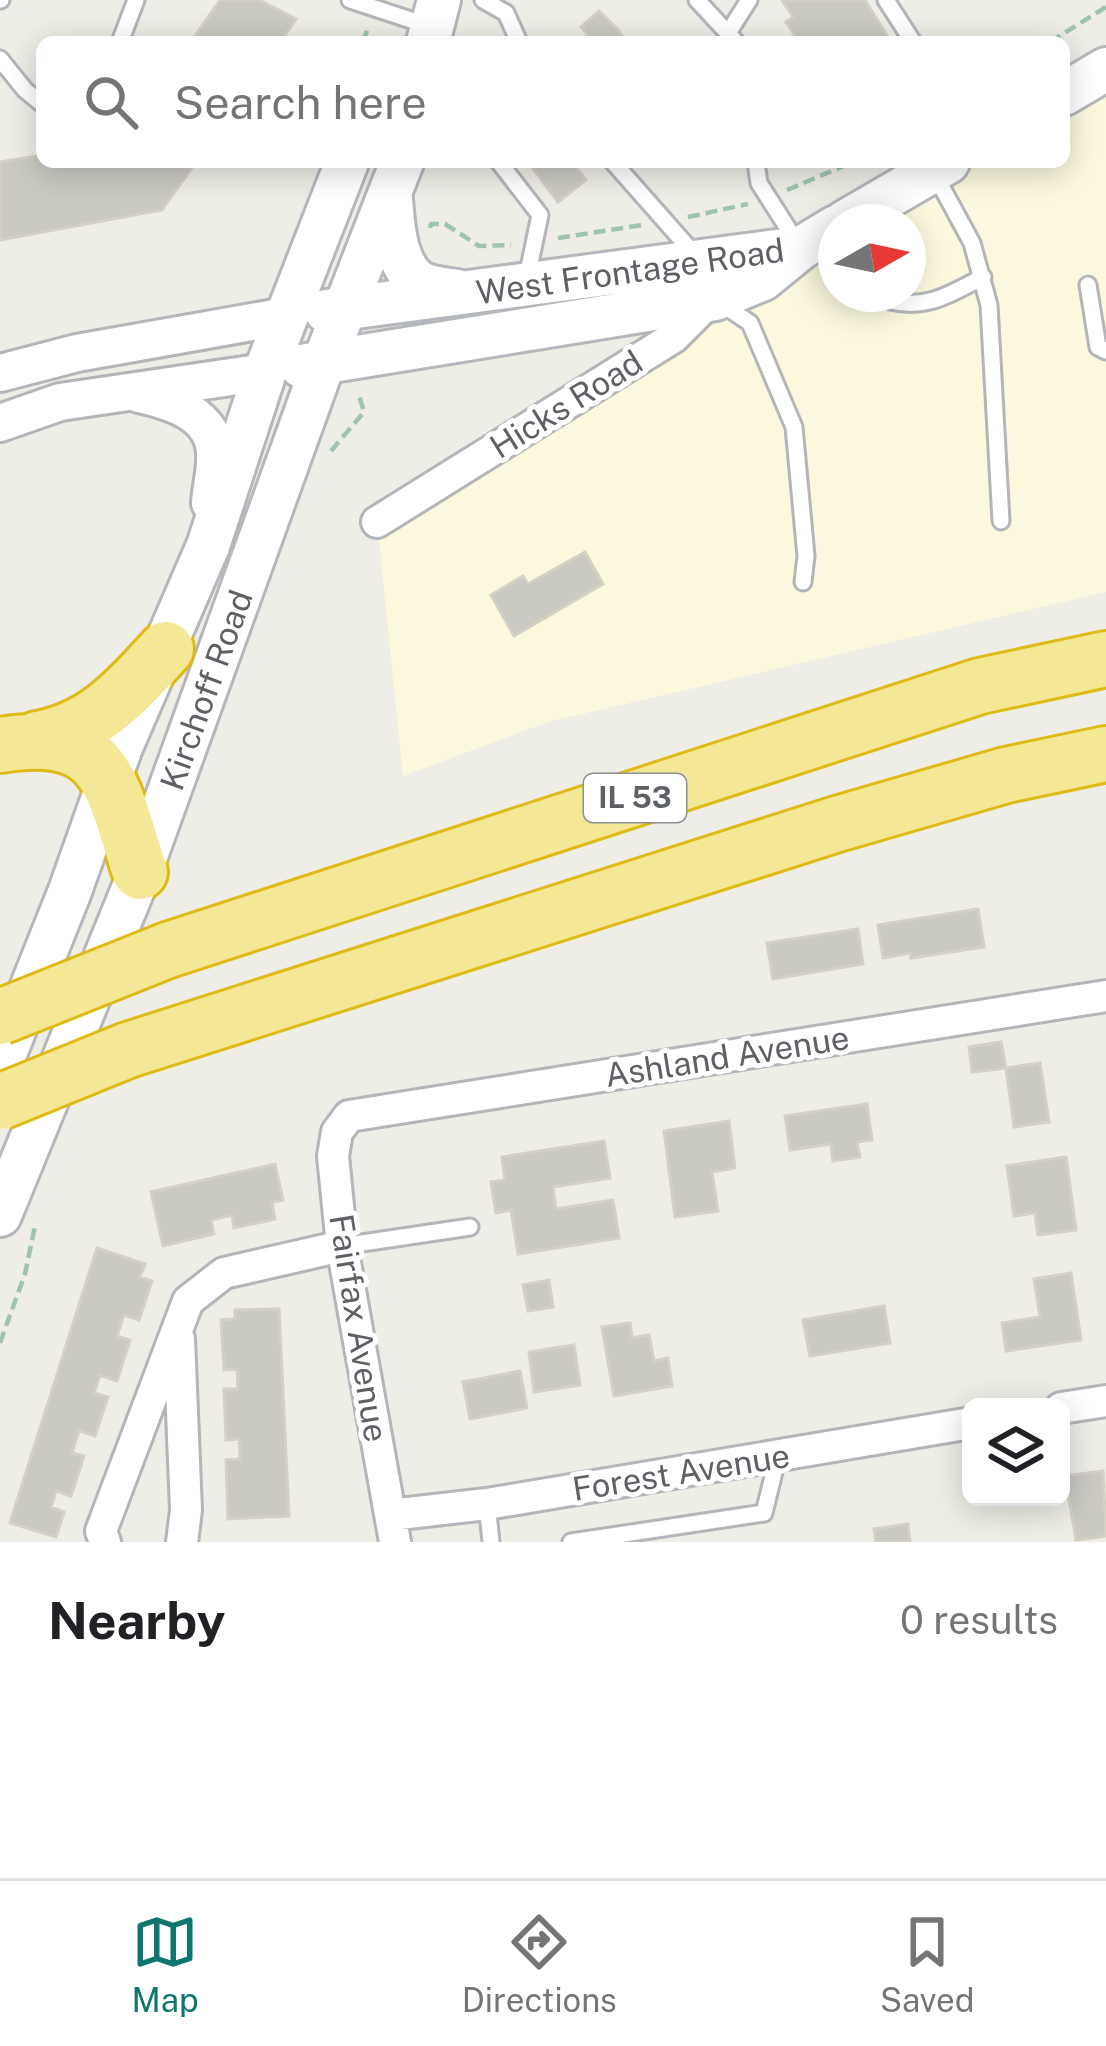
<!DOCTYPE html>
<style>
:root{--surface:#fff;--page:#f6f6f6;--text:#202124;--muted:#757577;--line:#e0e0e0;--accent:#0f766e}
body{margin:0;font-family:"Public Sans",sans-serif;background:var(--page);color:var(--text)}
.controls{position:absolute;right:36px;bottom:36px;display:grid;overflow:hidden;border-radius:18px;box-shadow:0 6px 30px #0003}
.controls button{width:108px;height:108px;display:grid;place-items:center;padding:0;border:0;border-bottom:3px solid var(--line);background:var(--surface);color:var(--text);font:60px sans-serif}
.compass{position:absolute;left:818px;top:204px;width:108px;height:108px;border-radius:50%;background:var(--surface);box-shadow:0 6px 30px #0003;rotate:81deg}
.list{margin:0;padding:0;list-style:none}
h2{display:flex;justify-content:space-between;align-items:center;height:156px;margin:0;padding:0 48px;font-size:51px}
h2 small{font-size:39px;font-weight:400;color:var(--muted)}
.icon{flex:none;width:66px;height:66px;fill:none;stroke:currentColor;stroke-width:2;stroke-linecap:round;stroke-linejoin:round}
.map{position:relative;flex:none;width:1106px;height:1542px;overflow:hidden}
.search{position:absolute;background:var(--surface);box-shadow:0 6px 30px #0003;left:36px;right:36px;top:36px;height:132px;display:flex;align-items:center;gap:30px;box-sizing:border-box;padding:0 42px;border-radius:18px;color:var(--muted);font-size:45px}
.sheet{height:336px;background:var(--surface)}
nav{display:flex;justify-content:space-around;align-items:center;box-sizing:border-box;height:168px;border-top:3px solid var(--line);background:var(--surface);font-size:33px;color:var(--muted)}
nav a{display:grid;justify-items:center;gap:6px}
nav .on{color:var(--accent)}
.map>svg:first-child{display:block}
</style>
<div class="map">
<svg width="1106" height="1542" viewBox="0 0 1106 1542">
<rect width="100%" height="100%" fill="#eeede6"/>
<path fill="#fbf8de" d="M1106,69V592L548,722L403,776L377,522L836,227V294H908V222H845L948,162H1064V94Z"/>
<path fill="#cac9c2" stroke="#d3d0c4" stroke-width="3" d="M220,0H259L296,19L280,42H191Z
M782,0H865L891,42H799L786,22L793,17Z
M599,11L619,31L625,42H594L581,27Z
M42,155V162H196L162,210L0,240V162Z
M528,162H572L586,180L558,202Z
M585,552L603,584L514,636L491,595L523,576L528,584Z
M978,909L984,947L911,958L910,953L883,958L878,925Z
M858,929L863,964L773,979L767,943Z
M1001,1042L1006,1068L972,1072L969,1047Z
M1040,1063L1049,1122L1014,1127L1006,1068Z
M867,1104L872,1140L857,1142L860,1157L833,1161L831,1144L790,1150L785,1116Z
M729,1121L735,1168L712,1172L718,1211L675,1217L664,1131Z
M604,1141L610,1178L553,1187L556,1209L613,1200L619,1238L518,1254L511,1210L496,1213L491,1182L505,1180L502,1157Z
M1066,1157L1076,1230L1038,1235L1035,1213L1014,1216L1007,1166Z
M275,1164L283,1200L272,1202L275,1219L234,1228L232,1215L211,1220L214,1234L163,1246L151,1192Z
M97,1248L145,1264L140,1277L152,1281L139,1320L124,1315L117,1336L130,1340L117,1381L100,1375L94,1393L108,1397L95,1436L79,1430L72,1453L84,1456L71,1496L56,1491L51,1507L64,1512L56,1537L10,1523Z
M1071,1273L1081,1340L1006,1351L1002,1323L1040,1317L1034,1279Z
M549,1280L553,1307L528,1311L523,1285Z
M884,1306L890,1343L810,1356L803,1320Z
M279,1309L289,1516L228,1519L226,1460L240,1459L239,1439L226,1440L224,1389H238L237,1369L224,1370L221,1320L235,1319V1310Z
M630,1323L632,1338L649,1335L654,1361L668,1358L672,1386L614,1396L602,1327Z
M574,1345L580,1385L534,1392L529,1352Z
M520,1371L527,1408L470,1419L463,1382Z
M1103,1471L1106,1536L1076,1540L1065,1476Z
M908,1524L910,1542H876L874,1529Z"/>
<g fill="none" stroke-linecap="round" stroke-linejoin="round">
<g stroke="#b3b5b9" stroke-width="21">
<path id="service" d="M0,0H1
M350,0L426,25
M483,0L506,13L519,42
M697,0L736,42
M886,0L913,42
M728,33L749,0
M120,42L136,0
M0,59L25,90L42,104
M499,162L540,215L526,282
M613,162L695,255
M756,162L759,183L799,246
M934,173L972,243L989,305L1001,521
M1088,285L1098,347L1106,351
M887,294L891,301C927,310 952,293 983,277
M722,304L750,323L794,427L806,556L803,582
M342,1246L470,1227
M487,1504L491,1542
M571,1542L764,1513L778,1456"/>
</g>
<g stroke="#b3b5b9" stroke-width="36">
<path id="minor" d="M377,522L674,337L714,297
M179,1339L186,1510L182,1542
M1061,1408L1106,1401
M391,1515L487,1504L971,1423
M105,1542L101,1531L188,1301L224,1273L342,1246
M395,1542L342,1246L333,1156L337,1132L349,1116L1106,996"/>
</g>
<g stroke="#b3b5b9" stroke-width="42">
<path id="tertiary" d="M0,373L77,353L286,316
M139,394C171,401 215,414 215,455C216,470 211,487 210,503
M0,423L60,402L265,372"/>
</g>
<g stroke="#b4b7bc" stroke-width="48">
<path id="secondary" d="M428,42L439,0
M1064,94L1106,69
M391,199C393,225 395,266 419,282C429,288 446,289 457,291
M845,222L948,162
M326,311L800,248
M301,366L715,299L763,279L801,248L836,227
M0,1066L70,891L121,747L208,546L265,372L347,162
M0,1215L140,872L324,362L402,162"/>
</g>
<g stroke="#e0ba14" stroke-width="60">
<path id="motorway" d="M37,739C96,729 127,691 166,649
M0,745C111,727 111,786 140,872
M168,950L980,686L1106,659
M128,1050L837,824L1006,775L1106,754"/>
</g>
<path stroke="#9ec4ae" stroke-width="4.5" stroke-dasharray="12 6" stroke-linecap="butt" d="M363,42L368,28
M1050,42L1106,7
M787,190L853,162
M688,217L748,204
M430,228L431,224H445L479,246L511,245
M558,238L642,225
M331,451L364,412L358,392
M0,1343L25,1274L35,1226"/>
<use href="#service" stroke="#fff" stroke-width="15"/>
<use href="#minor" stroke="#fff" stroke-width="30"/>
<use href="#tertiary" stroke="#fff" stroke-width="36"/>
<use href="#secondary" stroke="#fff" stroke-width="42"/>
<use href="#motorway" stroke="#f4e897" stroke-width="54"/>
<g stroke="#e0ba14" stroke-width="60" stroke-linecap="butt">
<path id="motorway-bridge" d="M0,1017L168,950
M0,1102L128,1050"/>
</g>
<use href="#motorway-bridge" stroke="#f4e897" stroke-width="54"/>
</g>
<g text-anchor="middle" stroke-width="10" stroke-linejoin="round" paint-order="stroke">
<rect fill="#fff" stroke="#8e9093" stroke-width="3" x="584" y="774" width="102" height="48" rx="9"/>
<g font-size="30" font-weight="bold" fill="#5d6065">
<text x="635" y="808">IL 53</text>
</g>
<g font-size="33" fill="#5d6065" stroke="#fff">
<text transform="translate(630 271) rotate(-8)" y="12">West Frontage Road</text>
<text transform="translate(566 404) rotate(-32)" y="12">Hicks Road</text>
<text transform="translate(206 690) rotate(-70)" y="12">Kirchoff Road</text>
<text transform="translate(727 1056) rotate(-9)" y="12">Ashland Avenue</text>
<text transform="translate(359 1328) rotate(81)" y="12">Fairfax Avenue</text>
<text transform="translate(681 1472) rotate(-9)" y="12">Forest Avenue</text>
</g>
</g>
</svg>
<div class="controls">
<button><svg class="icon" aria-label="layers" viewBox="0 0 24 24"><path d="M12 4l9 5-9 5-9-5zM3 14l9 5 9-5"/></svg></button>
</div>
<svg class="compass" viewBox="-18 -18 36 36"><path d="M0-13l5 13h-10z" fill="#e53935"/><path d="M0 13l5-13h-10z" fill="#757577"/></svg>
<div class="search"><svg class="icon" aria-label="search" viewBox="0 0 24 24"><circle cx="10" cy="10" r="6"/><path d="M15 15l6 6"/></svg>Search here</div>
</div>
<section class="sheet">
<h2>Nearby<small>0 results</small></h2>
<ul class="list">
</ul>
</section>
<nav>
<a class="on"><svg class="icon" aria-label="map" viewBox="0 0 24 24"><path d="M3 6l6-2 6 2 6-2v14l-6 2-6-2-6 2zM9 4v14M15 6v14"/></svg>Map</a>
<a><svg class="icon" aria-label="directions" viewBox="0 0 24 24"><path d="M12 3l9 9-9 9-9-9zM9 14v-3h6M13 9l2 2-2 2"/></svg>Directions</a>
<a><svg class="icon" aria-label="saved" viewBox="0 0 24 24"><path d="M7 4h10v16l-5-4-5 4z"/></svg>Saved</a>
</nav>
